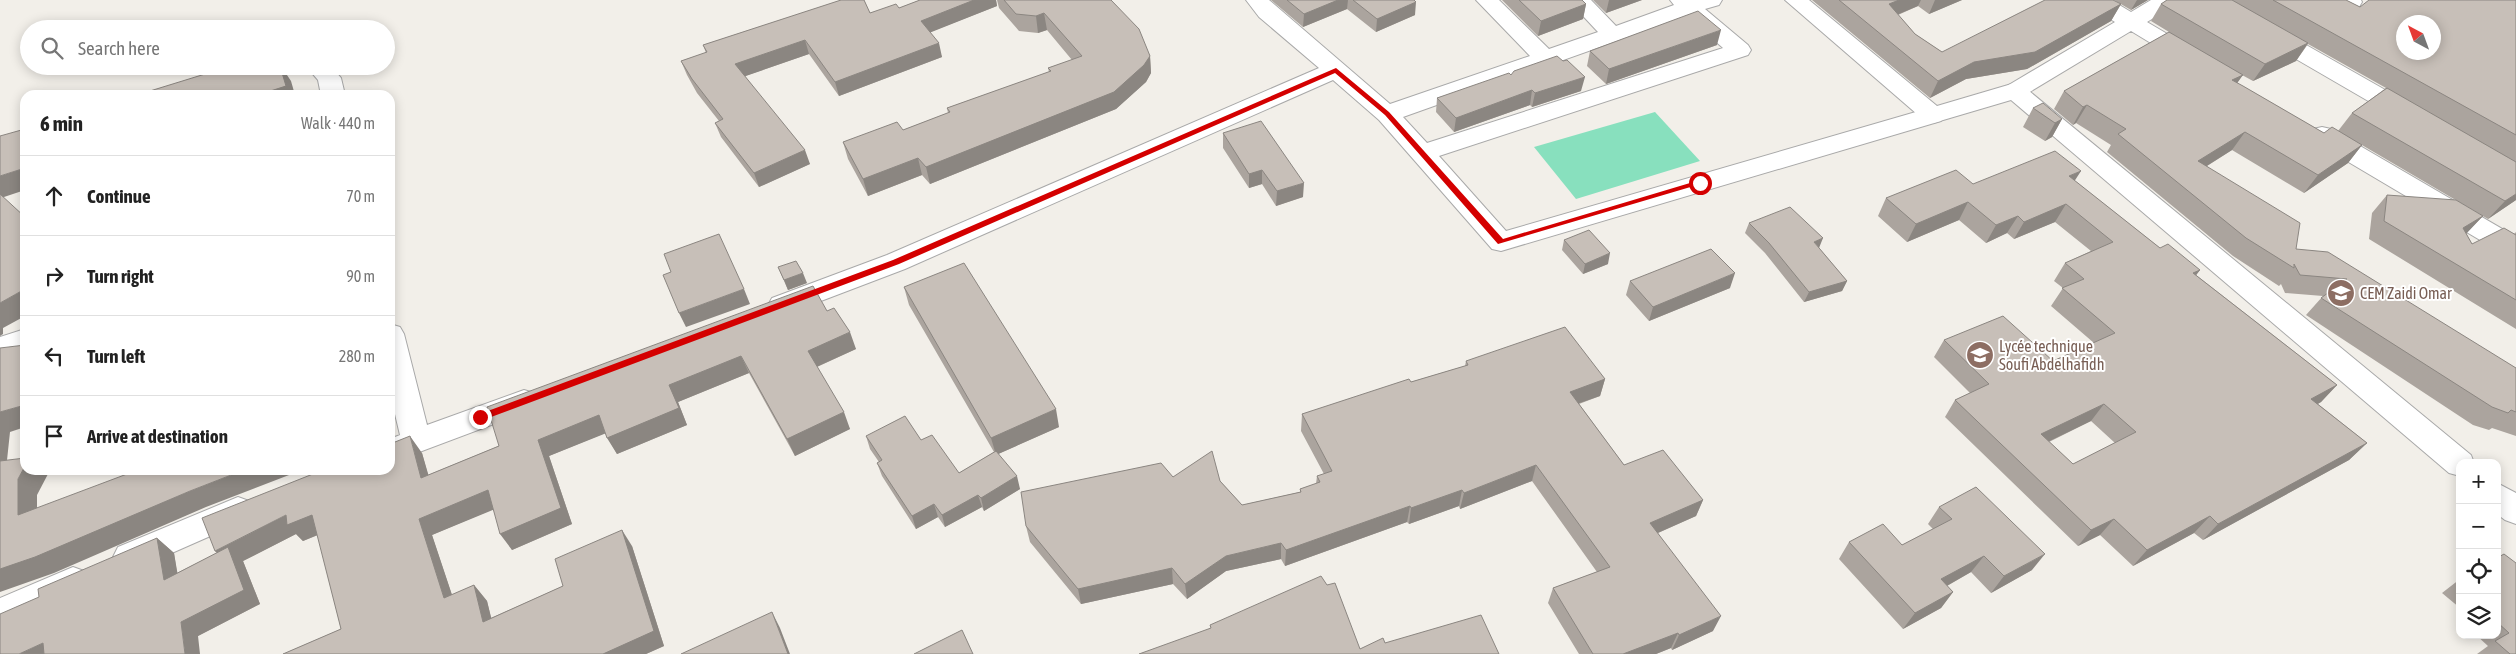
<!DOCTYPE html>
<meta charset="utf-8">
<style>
:root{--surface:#fff;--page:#f6f6f6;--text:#222;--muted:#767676;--line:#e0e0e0}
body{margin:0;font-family:"Asap Condensed",sans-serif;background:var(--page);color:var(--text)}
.controls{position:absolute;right:15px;bottom:15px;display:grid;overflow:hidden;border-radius:10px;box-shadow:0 2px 12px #0003}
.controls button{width:45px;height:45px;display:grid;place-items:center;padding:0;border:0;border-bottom:1px solid var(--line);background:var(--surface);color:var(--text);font:25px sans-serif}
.compass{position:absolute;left:2396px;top:15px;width:45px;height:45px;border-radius:50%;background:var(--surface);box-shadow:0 2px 12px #0003;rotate:319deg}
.stop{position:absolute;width:15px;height:15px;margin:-11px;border:4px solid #d40000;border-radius:50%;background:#fff}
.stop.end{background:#d40000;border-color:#fff;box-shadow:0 1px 5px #0008}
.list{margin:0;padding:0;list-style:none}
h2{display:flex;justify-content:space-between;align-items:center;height:65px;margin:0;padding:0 20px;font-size:21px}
h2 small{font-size:16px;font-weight:400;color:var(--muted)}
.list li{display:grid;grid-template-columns:32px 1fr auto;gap:15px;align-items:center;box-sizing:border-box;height:80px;padding:0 20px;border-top:1px solid var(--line)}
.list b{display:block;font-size:19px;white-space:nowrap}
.list em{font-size:16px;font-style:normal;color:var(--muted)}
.icon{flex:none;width:28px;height:28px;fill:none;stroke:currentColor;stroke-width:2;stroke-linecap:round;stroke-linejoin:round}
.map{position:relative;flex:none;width:2516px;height:654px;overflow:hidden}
.search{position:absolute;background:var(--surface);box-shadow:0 2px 12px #0003;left:20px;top:20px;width:375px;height:55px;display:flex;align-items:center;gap:12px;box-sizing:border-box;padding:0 18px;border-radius:28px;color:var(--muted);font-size:19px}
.panel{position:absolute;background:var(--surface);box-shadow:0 2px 12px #0003;left:20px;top:90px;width:375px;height:385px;border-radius:15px}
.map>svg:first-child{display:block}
</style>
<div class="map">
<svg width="2516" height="654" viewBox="0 0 2516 654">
<rect width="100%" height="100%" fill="#f2efe9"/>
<path fill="#88e0be" d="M1655,112L1700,161L1576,199L1534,147Z"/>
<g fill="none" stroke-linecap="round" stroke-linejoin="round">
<g stroke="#a9a9a9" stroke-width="2">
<path id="minor" d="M1246,0H1269L1390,104L1530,56L1476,0H1499L1549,49L1598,32L1568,0H1591L1616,26L1674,5L1670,0H1722L1719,5L1705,9L1748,45L1751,50L1748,55L1439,156L1506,231L1933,107L1941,109L1945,115L1941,121L1501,251L1492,249L1379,120L1333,80L905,269L792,312L782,315L772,312L768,305L772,298L887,255L1319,68L1259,17ZM1687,16L1723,48L1427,143L1403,117Z
M2084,0H2111L2131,12L2151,0H2178L2175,5L2147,22L2198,52L2201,57L2198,62L2190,64L2182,62L2131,31L2023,96L2015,99L2007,96L2003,91L2007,86L2115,22L2087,5Z
M2200,0H2227L2417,108L2421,114L2417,120L2409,122L2401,120L2203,5Z
M2337,0H2361L2362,2L2359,7C2349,9 2343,8 2337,0Z
M306,66H331L341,78L345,95H321L318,80Z
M2322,127L2331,129L2516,237V258L2507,256L2313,141L2310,135L2313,129Z
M390,324L400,327L404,334L427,425L524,390L534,393L538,401L534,409L390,463V439L400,435L390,393Z
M25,329V351L0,359V337Z
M238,497L249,501L253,510L249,519L140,567L129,571L118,567L113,557L118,547Z
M73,567L84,571L89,581L84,591L0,627V598Z"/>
</g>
<g stroke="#a9a9a9" stroke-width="2">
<path id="tertiary" d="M1785,0H1809L1937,106L2015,83L2023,86L2471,455L2474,463H2460V476L2449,473L2011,100L1933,123L1925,121Z
M2497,483L2516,493V524L2505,520L2497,514Z"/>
</g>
<use href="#minor" fill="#fff" fill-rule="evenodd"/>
<use href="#tertiary" fill="#fff" fill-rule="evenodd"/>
</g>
<path fill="#aba49e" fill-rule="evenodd" d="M839,0H864L870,13L899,8L920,0H996L997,6L930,32L942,57L839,96L809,54L745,76L810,164L759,187L721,137L715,123L719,121L697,93L687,75L681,61L706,53L703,45L839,1Z
M997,0H1111L1150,56L1151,73L1146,82L1116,109L930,184L922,175L868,196L848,159L843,142L903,130L948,113L947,108L1049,72L1048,68L1072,60L1047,30L1038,33L1019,31L999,8Z
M1271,0H1414L1415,15L1376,32L1347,9L1303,27Z
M1502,0H1582L1586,4L1583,19L1538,36Z
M1593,0H1642L1606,13Z
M1812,0H1962L1929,14L1918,6L1898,15L1915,34L1942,52L2121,4L2111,21L2027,69L1966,79L1930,98Z
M2114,0H2148L2131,10Z
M2167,0H2346L2360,7L2516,0V200L2488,219L2338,131L2362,145L2348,163L2304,193L2232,150L2207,166L2296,249L2516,368V436L2492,428L2489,430L2473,425L2306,315L2323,296L2285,293L2281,284L2279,286L2233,256L2107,152L2111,145L2076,123L2073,125L2054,109L2064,91L2169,32L2151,21L2161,4ZM2308,44L2386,88L2352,113L2338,131L2324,133L2237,83L2242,75L2253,81L2296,61Z
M1717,45L1606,84L1587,66L1590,51Z
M1511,75L1581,91L1532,107L1530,105L1454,132L1436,112L1437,98Z
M2033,108L2062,119L2052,137L2045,141L2023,127Z
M1223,133L1303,197L1276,206L1262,184L1249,188L1223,148Z
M2075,181L2160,248L2200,270L2196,275L2337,385L2321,402L2318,404L2367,443L2349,460L2203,540L2194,533L2133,566L2100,535L2078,546L1945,417L1955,400L1970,393L1934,357L1944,340L2053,361L2094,343L2051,306L2063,288L2054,281L2065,263L2091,251L2055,222L2014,239L2007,233L1986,243L1959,220L1907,242L1878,216L1886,198L1973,184ZM2091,421L2115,443L2073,464L2049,442Z
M2387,195L2483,216L2466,233L2472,244L2514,234L2516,232V329L2369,239L2372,213Z
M1749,223L1819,248L1847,281L1842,291L1804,302L1765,253L1745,233Z
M1564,240L1608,264L1583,274L1562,250Z
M778,267L807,283L788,290Z
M1630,281L1730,288L1649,321L1626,295Z
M904,287L1059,427L998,454L1020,489L984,511L982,507L945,527L938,517L916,529L882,476L877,463L879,462L870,449L866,436L921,440L959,473L994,452L909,305Z
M827,311L856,349L817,367L850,429L795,456L749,373L678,402L687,425L617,454L605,433L549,456L572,524L512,550L493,509L432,535L452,595L474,585L487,601L491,618L563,586L632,546L664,646L646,654H283L341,629L318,535L303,541L296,534L243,561L260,604L198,636L39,597L157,538L174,553L177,573L217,553L215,551L422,453L428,475Z
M1466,361L1605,379L1600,396L1579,404L1624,465L1703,500L1696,516L1658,533L1713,631L1672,650L1671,648L1656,654H1579L1548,603L1553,588L1597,572L1532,481L1460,509L1459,506L1409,524L1407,522L1285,566L1281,559L1226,571L1187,599L1173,584L1081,604L1030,542L1026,526L1173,477L1220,481L1242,505L1300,492V489L1316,484L1317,476L1324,474L1301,431L1302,414L1465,366Z
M1939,507L2032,570L1991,593L1971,572L1947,586L1953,592L1941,608L1903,629L1839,559L1849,542L1902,545L1933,529L1928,524Z
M2497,558L2516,654H2477L2488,646L2476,635H2497Z
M2460,579V608L2442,593Z"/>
<path fill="#8b8681" d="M974,0H996L997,6L924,35L921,21Z
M1338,0H1348L1347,9L1303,27L1304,14Z
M1609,0H1642L1606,13Z
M1899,0H1921L1918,6L1882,21L1889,4Z
M1935,0H1962L1929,14Z
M2137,0H2148L2131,10Z
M1416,2L1415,15L1376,32L1377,19Z
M1586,4L1583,19L1538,36L1541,21Z
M2121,4L2111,21L2027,69L1966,79L1930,98L1938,81L1974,62Z
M1044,13L1047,30L1038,33L1036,16Z
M1721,30L1717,45L1606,84L1609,69Z
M805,40L809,54L740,78L735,64Z
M939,43L942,57L839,96L835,82Z
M2308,43L2296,61L2253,81L2265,64Z
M1150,56L1151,73L1146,82L1116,109L930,184L926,167Z
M280,66H281L291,81L295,95H258Z
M2243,75L2230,93L2232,80Z
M1585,77L1581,91L1532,107L1535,93Z
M1532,90L1530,105L1454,132L1456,118Z
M2087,105L2076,123L2073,125L2083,107Z
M2062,119L2052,137L2045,141L2055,123Z
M2245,132L2232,150L2186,179L2198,161Z
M2362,145L2348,163L2304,193L2318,175Z
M805,150L810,164L759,187L754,173Z
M918,158L922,175L868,196L863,179Z
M25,168V190L1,198L0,197V176Z
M1262,170V184L1249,188V174Z
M2081,171L2070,188L2069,176Z
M1304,183L1303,197L1276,206L1277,191Z
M2516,194V200L2488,219L2505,201Z
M1968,202L1959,220L1907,242L1916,224Z
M2066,204L2055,222L2014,239L2024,222Z
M2018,216L2007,233L1986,243L1996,225Z
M2483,216L2466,234L2463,228Z
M1823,238L1819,248L1814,242Z
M1610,253L1608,264L1583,274L1585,264Z
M2200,270L2187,287L2193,273Z
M803,273L807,283L788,290L784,280Z
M1735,273L1730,288L1649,321L1653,307Z
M1847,281L1842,291L1804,302L1809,292Z
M25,289V316L3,328V334L0,336V303Z
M744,289L750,304L686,327L679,313Z
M850,332L856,349L814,368L808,351Z
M741,356L749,373L678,402L687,425L617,454L607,438L669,385Z
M1605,379L1600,396L1565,408L1570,392Z
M2337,385L2321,402L2295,416L2311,399Z
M2104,404L2091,421L2029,451L2041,434Z
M25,405V427L10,432L5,479L0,474V412Z
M1056,409L1059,427L996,455L991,438Z
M844,412L850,429L795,456L787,439Z
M599,415L609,432L549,456L572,524L512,550L500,534L538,440Z
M410,436L422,453L434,494L421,478Z
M2367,443L2349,460L2203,540L2218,524Z
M1536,465L1532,481L1460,509L1464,493Z
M25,466V470H44L48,474L37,495V531L18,515V479Z
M244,470H302L206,507L54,573L0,592V569L190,491Z
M1017,476L1020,489L984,511L981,498Z
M488,490L500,507L432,535L458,613L444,598L419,519Z
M1462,490L1459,506L1409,524L1411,508Z
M978,495L982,507L945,527L942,515Z
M1703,500L1696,516L1644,539L1650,523Z
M934,504L938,517L916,529L912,516Z
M1410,506L1407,522L1285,566L1286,550Z
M286,515H312L327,531L303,541L296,534L243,561L260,604L198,636L200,654H185L181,622L232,567L215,551Z
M2210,516L2194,533L2133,566L2147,550Z
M2114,519L2100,535L2078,546L2091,530Z
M622,530L632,546L664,646L646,654H603Z
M157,538L174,553L181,594L164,580Z
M1281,543V559L1226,571L1187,599L1185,584L1226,556Z
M2045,554L2032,570L1991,593L2004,576Z
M1984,556L1971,572L1929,596L1941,579Z
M1172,568L1173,584L1081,604L1078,589Z
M474,585L487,601L496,637L483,622Z
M1953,592L1941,608L1903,629L1915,613Z
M772,612L780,628L790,654H788Z
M1721,616L1713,631L1672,650L1679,635Z
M1678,633L1671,648L1656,654H1623Z
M43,643L58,654H19Z"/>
<path fill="#c7bfb8" stroke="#8b8681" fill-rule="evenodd" d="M841,0H864L870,13L896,4L899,8L920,0H974L921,21L939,43L835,82L805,40L735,64L805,150L754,173L715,123L723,119L692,79L681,61L707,52L703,45Z
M1004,0H1111L1139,29L1150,56L1144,65L1114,92L926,167L918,158L863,179L843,142L897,122L903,130L950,112L947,108L1051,71L1048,68L1082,56L1044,13L1036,16L1016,14Z
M1287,0H1338L1304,14Z
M1353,0H1414L1416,2L1377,19Z
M1519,0H1582L1586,4L1541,21Z
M1839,0H1899L1889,4L1915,34L1942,52L2045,0H2113L2121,4L2035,52L1974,62L1938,81Z
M2167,0H2232L2308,43L2265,64L2161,4Z
M2273,0H2346L2360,7L2369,0H2516V135ZM2404,22H2434V52H2404Z
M1698,11L1721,30L1609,69L1590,51Z
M2169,32L2243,75L2232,80L2243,86L2324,133L2332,127L2362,145L2318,175L2245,132L2198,161L2300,223L2296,249L2328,252L2516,368V412L2511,410L2508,413L2492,407L2321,298L2347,279L2300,275L2294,264V268L2246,238L2118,134L2126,129L2087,105L2083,107L2064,91Z
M1557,56L1563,61L1567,60L1585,77L1535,93L1532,90L1456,118L1437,98L1509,73L1511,75L1514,71Z
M231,66H259V67L264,66H280L286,86L258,95H137Z
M2387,88L2516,162V194L2505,201L2352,113Z
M2043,103L2062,119L2055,123L2033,108Z
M1261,121L1304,183L1277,191L1262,170L1249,174L1223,133Z
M25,129V168L0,176V136Z
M2055,151L2081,171L2069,176L2160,248L2168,244L2200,270L2193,273L2337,385L2311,399L2367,443L2218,524L2210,516L2147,550L2114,519L2091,530L1955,400L1989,384L1944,340L2003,316L2053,361L2115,333L2062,288L2084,279L2065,263L2113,242L2066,204L2024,222L2018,216L1996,225L1968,202L1916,224L1886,198L1956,170L1973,184ZM2104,404L2136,432L2073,464L2041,434Z
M0,194L25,217V289L0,303Z
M2387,195L2456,200L2483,216L2463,228L2472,244L2504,228L2516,235V300L2384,221Z
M1790,207L1823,238L1814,242L1847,281L1809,292L1769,243L1749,223Z
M1589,230L1610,253L1585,264L1564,240Z
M719,234L744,289L679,313L663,275L671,272L664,254Z
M1711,249L1735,273L1653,307L1630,281Z
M796,261L803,273L784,280L778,267Z
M964,263L1056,409L991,438L904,287Z
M813,286L827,311L834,308L850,332L808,351L844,412L787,439L741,356L669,385L679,408L607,438L599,415L538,440L561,508L500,534L488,490L419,519L444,598L474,585L483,622L563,586L555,559L622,530L654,631L603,654H283L341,629L312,515L287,525L286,515L215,551L202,518L323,470H390V444L410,436L421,478L499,446L487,407Z
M1565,327L1605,379L1570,392L1624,465L1663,450L1703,500L1650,523L1721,616L1679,635L1678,633L1623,654H1593L1553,588L1610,567L1536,465L1464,493L1462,490L1411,508L1410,506L1286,550L1281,543L1226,556L1185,584L1172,568L1078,589L1026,526L1021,492L1161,463L1173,477L1212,451L1220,481L1242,505L1301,492L1300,489L1320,482L1317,476L1332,471L1302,414L1409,379L1411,382L1468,365L1466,361Z
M25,345V405L0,412V348Z
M905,416L921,440L932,435L959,473L996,451L1017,476L981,498L978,495L942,515L934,504L912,516L877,463L882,460L866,436Z
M25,458V466L18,479V515L127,474V470H244L190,491L35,557L0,569V461Z
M1976,487L2045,554L2004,576L1984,556L1941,579L1953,592L1915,613L1849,542L1883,524L1902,545L1952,519L1939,507Z
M157,538L164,580L228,547L244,590L181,622L185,654H44L43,643L19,654H0V614L39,597L38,589Z
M2504,554L2516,563V654H2510L2495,641L2509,633L2497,622V558Z
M1321,576L1327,585L1335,583L1360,649L1383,638L1385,643L1481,615L1499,654H1139L1211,628L1210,625Z
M772,612L788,654H681Z
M962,630L973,654H914Z"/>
<path fill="#d40000" d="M1336,68L1389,112L1503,239L1700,180L1704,183L1498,244L1385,115L1335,73L899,264L483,420H477L475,417L477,415L893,260Z"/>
<defs>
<g id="school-disc" transform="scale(1.4375)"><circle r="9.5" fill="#8d6e63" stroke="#fff"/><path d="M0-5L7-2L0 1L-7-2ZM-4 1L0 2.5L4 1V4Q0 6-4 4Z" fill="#fff"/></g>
</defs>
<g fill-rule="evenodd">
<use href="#school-disc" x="2341" y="293"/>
<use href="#school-disc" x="1980" y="355"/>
</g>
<g text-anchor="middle" stroke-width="4" stroke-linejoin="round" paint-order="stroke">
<g font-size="16" fill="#785e54" stroke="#fff" text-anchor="start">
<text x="2360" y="299">CEM Zaidi Omar</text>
<text x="1999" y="352">Lycée technique<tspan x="1999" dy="18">Soufi Abdelhafidh</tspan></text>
</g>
</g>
</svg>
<div class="controls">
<button>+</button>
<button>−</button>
<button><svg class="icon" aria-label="locate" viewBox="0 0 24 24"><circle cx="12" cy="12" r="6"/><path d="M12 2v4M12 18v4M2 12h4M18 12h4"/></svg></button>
<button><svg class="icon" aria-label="layers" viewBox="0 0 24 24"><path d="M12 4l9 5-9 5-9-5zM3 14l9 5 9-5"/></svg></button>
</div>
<svg class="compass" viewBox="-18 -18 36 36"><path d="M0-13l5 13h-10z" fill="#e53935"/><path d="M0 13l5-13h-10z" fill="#767676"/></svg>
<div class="stop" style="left:1700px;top:183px"></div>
<div class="stop end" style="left:480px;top:417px"></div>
<div class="search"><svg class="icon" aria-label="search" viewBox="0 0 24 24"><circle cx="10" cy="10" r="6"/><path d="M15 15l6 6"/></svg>Search here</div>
<section class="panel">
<h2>6 min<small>Walk · 440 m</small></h2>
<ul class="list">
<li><svg class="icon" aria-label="ahead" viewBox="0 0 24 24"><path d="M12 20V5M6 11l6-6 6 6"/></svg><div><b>Continue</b></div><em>70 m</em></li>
<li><svg class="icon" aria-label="right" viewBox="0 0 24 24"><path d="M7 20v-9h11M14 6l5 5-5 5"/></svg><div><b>Turn right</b></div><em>90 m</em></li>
<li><svg class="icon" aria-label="left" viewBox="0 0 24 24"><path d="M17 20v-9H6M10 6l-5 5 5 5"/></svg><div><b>Turn left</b></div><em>280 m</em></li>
<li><svg class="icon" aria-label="arrive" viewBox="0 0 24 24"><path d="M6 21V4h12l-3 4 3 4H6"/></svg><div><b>Arrive at destination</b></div></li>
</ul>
</section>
</div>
